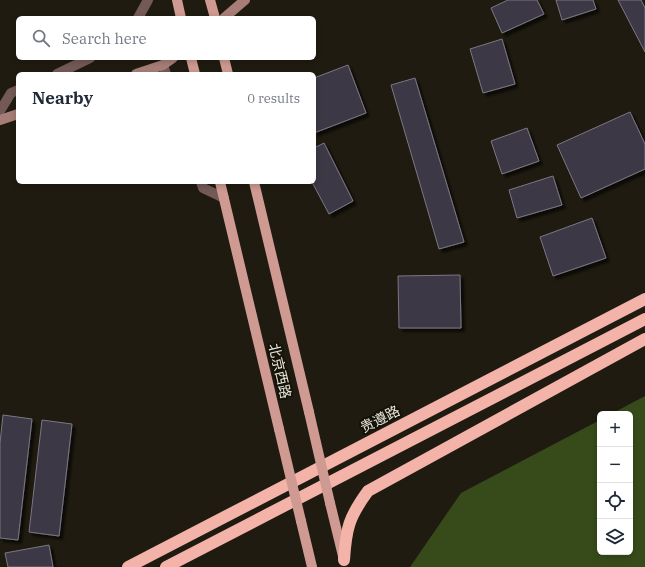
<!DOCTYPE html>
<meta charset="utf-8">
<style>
:root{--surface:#fff;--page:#f2f2f3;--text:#1f2937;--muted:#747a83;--line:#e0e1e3}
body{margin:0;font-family:"IBM Plex Serif","Noto Sans SC",serif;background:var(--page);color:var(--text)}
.controls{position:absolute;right:12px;bottom:12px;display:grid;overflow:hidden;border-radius:6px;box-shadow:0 2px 6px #0003}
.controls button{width:36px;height:36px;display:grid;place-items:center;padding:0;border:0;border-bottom:1px solid var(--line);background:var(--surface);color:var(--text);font:20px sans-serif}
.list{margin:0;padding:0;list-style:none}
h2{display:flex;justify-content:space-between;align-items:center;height:52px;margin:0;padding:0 16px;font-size:17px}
h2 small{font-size:13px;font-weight:400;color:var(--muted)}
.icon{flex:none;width:22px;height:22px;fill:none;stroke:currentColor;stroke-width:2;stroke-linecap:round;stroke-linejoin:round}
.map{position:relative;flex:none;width:645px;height:567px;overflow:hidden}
.search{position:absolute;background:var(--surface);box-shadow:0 2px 6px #0003;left:16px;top:16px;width:300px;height:44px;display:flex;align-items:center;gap:10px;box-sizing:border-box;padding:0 14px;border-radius:6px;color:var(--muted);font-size:15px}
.panel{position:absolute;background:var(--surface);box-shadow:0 2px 6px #0003;left:16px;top:72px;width:300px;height:112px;border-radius:6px}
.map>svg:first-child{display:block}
</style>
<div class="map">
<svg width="645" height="567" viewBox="0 0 645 567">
<defs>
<filter id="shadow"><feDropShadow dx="3.5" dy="3.5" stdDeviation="1" flood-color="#0009"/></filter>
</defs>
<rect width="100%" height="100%" fill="#1f1b10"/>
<path fill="#374b1a" d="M645,396V567H410L461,493L600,420V552H630V414H611Z"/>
<path fill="#3d3844" stroke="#7c7784" filter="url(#shadow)" d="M508,0H537L544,14L502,33L491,8Z
M556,0H593L596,9L562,20Z
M618,0H641L645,8V52Z
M502,39L515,84L483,93L470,49Z
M348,65L366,113L314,133V78Z
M415,78L464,242L439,249L391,85Z
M630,112L645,144V169L581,198L557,145Z
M527,128L539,161L502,174L491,141Z
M324,143L353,201L329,214L312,182H314V148Z
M553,176L562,205L517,218L509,190Z
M592,218L606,258L553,276L540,237Z
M460,275L461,328H399L398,276Z
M3,415L32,419L18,540L0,538V443Z
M42,420L72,424L59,536L29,532Z
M49,545L53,567H8L5,553Z"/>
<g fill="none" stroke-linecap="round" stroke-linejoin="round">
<path stroke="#745a56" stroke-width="10" d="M138,18L148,0
M163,65L166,74
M57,74L90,58
M0,111L11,93L18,90
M201,182L203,188L224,198"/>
<path stroke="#a77e77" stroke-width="10" d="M224,18L245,0
M136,74L163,65L173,58
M0,120L18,114"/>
<path stroke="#cf9a91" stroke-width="10" d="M177,0L181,18
M210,0L215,18
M191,58L195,74
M224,58L228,74
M220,182L279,429
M254,182L309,412
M330,503L343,556
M301,521L312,567"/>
<path stroke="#f4b3a8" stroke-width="12" d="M344,560C346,528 349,517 368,491L645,339
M128,567L645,299
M166,567L645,319"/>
<path stroke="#cf9a91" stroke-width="10" d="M309,412L330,503
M279,429L301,521"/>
</g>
<g text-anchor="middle" stroke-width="4" stroke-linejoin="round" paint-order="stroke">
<g font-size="14" fill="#e9e6de" stroke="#151207">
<text transform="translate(280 371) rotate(77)" y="5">北京西路</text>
<text transform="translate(380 419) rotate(-27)" y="5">贵遵路</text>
</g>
</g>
</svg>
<div class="controls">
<button>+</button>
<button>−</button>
<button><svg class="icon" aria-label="locate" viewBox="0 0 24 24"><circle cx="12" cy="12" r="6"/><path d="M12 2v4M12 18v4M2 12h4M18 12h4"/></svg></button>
<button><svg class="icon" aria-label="layers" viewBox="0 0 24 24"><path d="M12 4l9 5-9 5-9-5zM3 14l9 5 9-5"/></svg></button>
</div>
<div class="search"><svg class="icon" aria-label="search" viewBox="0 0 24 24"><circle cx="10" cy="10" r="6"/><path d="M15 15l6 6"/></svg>Search here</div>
<section class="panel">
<h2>Nearby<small>0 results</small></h2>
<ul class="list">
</ul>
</section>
</div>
